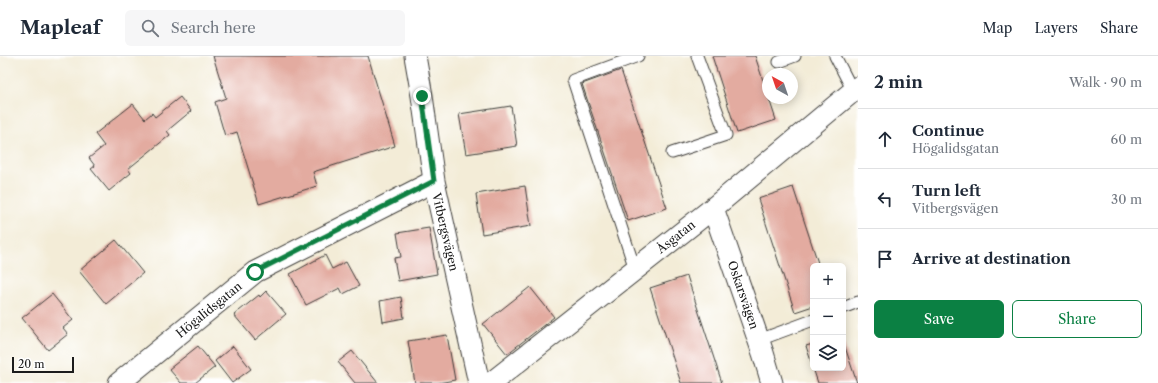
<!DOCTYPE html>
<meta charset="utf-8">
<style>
:root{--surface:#fff;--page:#f6f6f7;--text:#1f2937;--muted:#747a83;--line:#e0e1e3;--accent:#0b8043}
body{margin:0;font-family:"Libre Caslon Text",serif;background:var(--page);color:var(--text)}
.controls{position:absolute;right:12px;bottom:12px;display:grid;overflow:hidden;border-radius:6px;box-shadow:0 2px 10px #0003}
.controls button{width:36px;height:36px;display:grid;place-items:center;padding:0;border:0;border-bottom:1px solid var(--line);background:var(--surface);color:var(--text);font:20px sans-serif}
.compass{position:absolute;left:762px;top:12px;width:36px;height:36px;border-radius:50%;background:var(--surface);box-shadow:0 2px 10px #0003;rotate:320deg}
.scale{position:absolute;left:12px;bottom:10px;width:62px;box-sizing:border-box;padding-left:4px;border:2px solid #1c1c1c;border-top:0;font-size:11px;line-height:14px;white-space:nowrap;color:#1c1c1c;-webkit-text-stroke:3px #fff;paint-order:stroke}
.stop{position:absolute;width:12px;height:12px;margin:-9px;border:3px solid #0b8043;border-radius:50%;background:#fff}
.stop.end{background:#0b8043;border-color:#fff;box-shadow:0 1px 4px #0008}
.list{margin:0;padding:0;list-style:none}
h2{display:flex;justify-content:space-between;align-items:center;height:52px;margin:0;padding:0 16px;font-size:17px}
h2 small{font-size:13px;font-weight:400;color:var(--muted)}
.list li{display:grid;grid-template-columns:26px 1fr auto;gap:12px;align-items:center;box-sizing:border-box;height:60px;padding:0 16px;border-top:1px solid var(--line)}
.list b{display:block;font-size:15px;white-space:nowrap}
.list p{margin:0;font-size:13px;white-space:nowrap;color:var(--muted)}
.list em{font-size:13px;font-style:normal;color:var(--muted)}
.actions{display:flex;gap:8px;padding:12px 16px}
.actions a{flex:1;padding:9px 0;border:1px solid var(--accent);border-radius:6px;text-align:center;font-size:14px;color:var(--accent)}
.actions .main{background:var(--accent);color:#fff}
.icon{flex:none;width:22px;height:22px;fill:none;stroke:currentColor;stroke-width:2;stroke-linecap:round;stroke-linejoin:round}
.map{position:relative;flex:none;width:858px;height:327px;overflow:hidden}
header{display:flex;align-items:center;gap:24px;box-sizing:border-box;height:56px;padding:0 20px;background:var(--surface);border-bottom:1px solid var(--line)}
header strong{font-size:19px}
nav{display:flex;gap:22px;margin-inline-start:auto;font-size:14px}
.search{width:280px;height:36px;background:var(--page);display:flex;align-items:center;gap:10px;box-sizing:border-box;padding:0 14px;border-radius:6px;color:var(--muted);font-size:15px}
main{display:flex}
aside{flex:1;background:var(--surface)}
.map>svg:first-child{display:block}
</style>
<header>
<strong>Mapleaf</strong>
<div class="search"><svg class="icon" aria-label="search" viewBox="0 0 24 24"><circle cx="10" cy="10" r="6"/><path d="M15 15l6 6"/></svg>Search here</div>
<nav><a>Map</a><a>Layers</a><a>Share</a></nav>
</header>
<main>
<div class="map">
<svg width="858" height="327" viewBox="0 0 858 327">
<rect width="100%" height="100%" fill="#fff"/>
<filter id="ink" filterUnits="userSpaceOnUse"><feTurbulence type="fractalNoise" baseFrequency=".025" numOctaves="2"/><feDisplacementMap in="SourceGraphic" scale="8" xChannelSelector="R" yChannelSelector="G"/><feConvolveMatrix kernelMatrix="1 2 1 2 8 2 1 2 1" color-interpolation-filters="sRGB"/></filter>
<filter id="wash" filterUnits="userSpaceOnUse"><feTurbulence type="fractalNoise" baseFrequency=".012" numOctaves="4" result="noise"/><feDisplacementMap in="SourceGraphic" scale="16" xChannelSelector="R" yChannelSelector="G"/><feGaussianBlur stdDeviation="0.9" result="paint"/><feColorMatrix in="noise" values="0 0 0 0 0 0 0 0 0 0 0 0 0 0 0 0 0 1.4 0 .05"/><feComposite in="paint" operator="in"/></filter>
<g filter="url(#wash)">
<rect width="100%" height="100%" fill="#f3ecd7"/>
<g id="blocks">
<path fill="#e3aba0" d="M213,0H368L395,90L313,116L317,130L259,148L237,76L225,80L215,46L226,42Z
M712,0H755L776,64L737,77Z
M621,14L667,152L628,165L582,28Z
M180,41L191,55L167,75L170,79L128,113L131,117L109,135L91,113L95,110L89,102L104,90L95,78L133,48L145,63L152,57L155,61Z
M511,50L517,90L466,98L459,58Z
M525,130L531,170L482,178L476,138Z
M793,131L819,210H813V250L795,256L758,143Z
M429,172L437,218L398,225L394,202L401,201L397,177Z
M116,184L143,217L106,248L79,215Z
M325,199L332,213L346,206L359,230L343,238L340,232L306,249L290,218Z
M687,220L722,327H681L650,232Z
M530,231L554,261L507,298L483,268Z
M266,235L286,258L255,284L234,259L259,239L260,241Z
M52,238L73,264L63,272L68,278L48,294L22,262Z
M401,241L404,262L383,266L380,245Z
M447,279L455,324L438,327H415L408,285Z
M843,285L857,327H818L813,312H843Z
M813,288V311L806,290Z
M198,290L215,311L195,327H181L169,313Z
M233,290L251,313L232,327L215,305Z
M352,295L378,327H355L338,306Z"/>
</g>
</g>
<g filter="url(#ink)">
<use href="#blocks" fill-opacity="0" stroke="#3c3b38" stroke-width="1"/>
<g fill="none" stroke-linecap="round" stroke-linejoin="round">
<g stroke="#3c3b38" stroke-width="13">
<path id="service" d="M835,0L853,35
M779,6L795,0
M672,97L726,79L697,0
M635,213L573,24L638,0
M843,252L858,246
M759,284L813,264"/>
</g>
<g stroke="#3c3b38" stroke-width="23">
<path id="minor" d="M415,0L422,40L434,125L479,327
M713,152L763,297L772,327
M119,327L255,216L434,125
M491,327L713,152L858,31"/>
</g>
<use href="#service" stroke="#fff" stroke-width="11"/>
<use href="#minor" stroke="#fff" stroke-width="21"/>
</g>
</g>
<g fill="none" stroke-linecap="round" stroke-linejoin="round" filter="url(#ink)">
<path stroke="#0b8043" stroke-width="5" d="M255,216L434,125L422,40"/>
</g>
<g text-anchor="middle" stroke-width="3.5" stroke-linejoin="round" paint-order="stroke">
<g font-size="12" fill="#1c1c1c" stroke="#fff">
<text transform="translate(445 176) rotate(77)" y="4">Vitbergsvägen</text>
<text transform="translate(676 181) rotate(-38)" y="4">Åsgatan</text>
<text transform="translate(743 239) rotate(71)" y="4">Oskarsvägen</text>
<text transform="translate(209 254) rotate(-39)" y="4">Högalidsgatan</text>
</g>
</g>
</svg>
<div class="controls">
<button>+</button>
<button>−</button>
<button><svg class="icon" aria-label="layers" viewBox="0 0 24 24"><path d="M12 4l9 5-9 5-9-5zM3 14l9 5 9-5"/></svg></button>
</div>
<svg class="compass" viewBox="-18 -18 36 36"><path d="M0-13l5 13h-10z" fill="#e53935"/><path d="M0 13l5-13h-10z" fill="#747a83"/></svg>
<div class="scale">20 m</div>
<div class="stop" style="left:255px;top:216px"></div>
<div class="stop end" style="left:422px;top:40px"></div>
</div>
<aside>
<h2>2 min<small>Walk · 90 m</small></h2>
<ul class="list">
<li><svg class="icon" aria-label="ahead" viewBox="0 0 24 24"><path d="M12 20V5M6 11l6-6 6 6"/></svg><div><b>Continue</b><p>Högalidsgatan</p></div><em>60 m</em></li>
<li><svg class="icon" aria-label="left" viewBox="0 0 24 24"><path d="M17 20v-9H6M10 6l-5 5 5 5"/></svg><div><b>Turn left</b><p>Vitbergsvägen</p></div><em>30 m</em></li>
<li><svg class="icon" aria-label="arrive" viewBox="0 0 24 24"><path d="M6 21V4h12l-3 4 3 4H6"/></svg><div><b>Arrive at destination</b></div></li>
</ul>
<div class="actions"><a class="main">Save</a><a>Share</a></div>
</aside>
</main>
